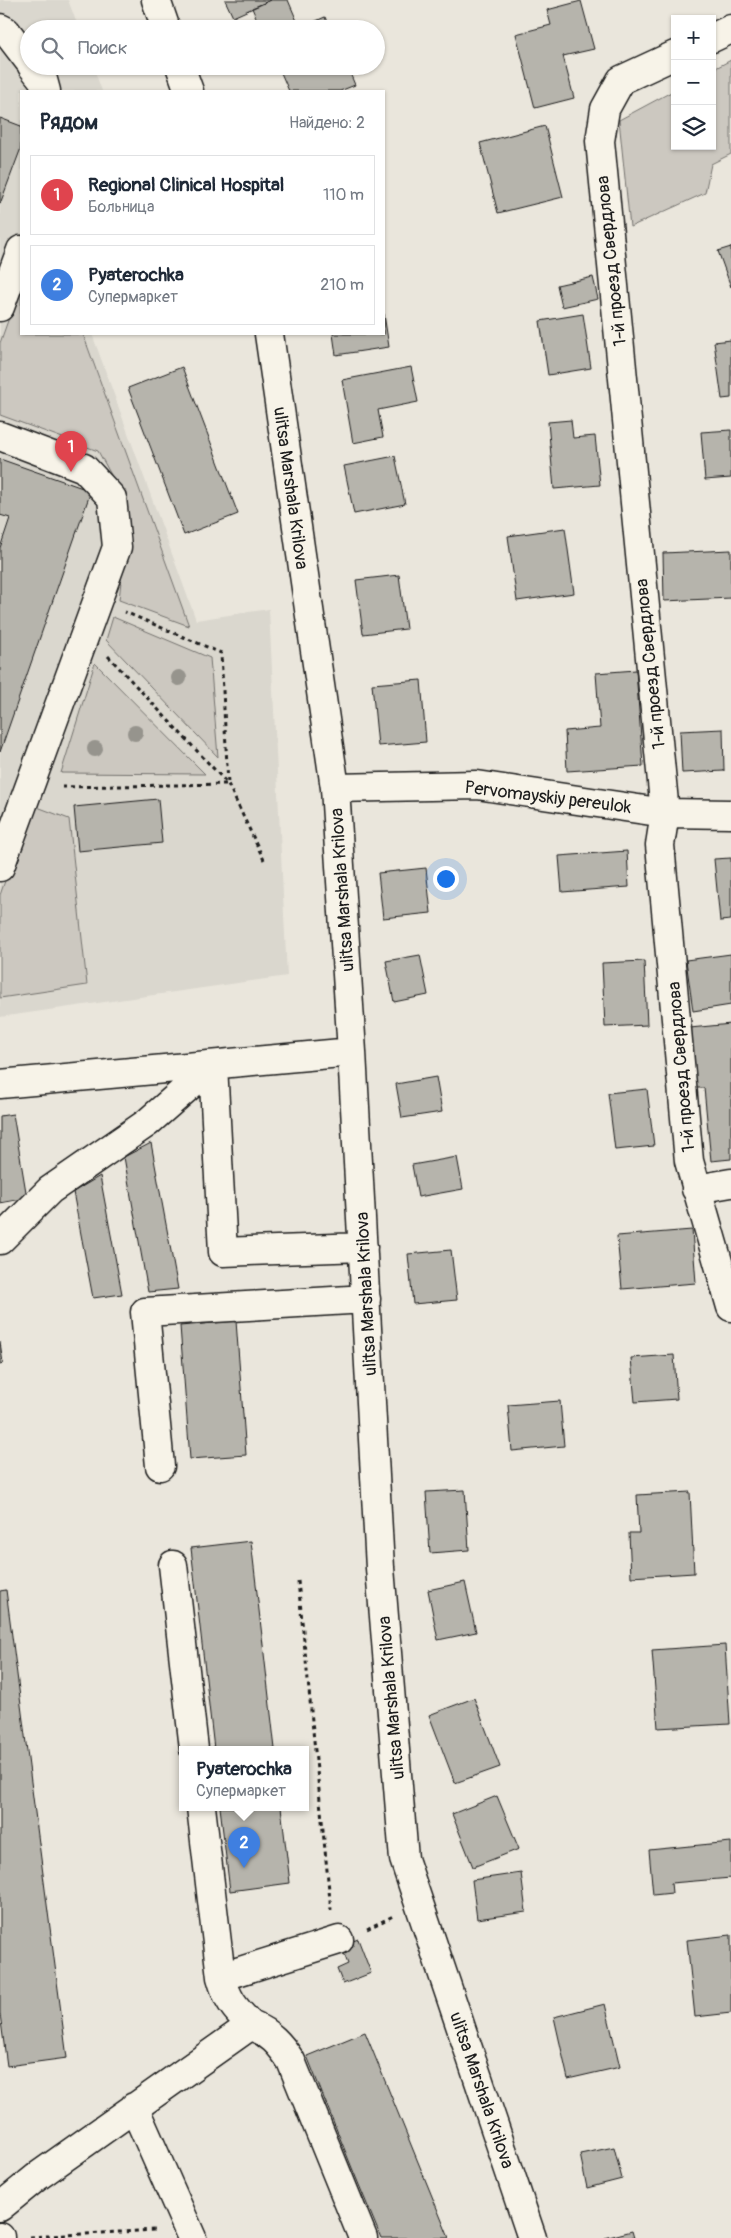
<!DOCTYPE html>
<html lang="ru">
<meta charset="utf-8">
<style>
:root{--surface:#fff;--page:#f2f2f3;--text:#1f2937;--muted:#747a83;--line:#e0e1e3;--accent:#1c1c1c}
body{margin:0;font-family:Pangolin,sans-serif;background:var(--page);color:var(--text)}
.controls{position:absolute;right:15px;top:15px;display:grid;overflow:hidden;border-radius:0px;box-shadow:0 1px 4px #0004}
.controls button{width:45px;height:45px;display:grid;place-items:center;padding:0;border:0;border-bottom:1px solid var(--line);background:var(--surface);color:var(--text);font:25px sans-serif}
.you{position:absolute;left:445px;top:878px;width:18px;height:18px;margin:-12px;border:4px solid #fff;border-radius:50%;background:#1a73e8;box-shadow:0 0 0 8px #1a73e833}
.badge{display:grid;place-items:center;width:32px;height:32px;border-radius:50%;background:var(--accent);color:#fff;font-size:16px;font-weight:700}
.pin{position:absolute;translate:-50% -41px;filter:drop-shadow(0 1px 2px #0008)}
.pin::after{content:'';position:absolute;top:26px;width:18px;height:15px;background:inherit;clip-path:polygon(0 0,100% 0,50% 100%)}
.popup{position:absolute;left:179px;top:1746px;width:130px;height:65px;box-sizing:border-box;display:grid;place-content:center;border-radius:0px;background:var(--surface);filter:drop-shadow(0 1px 4px #0005);font-size:16px;white-space:nowrap;color:var(--muted)}
.popup b{font-size:19px;color:var(--text)}
.popup::after{content:'';position:absolute;left:50%;top:100%;margin-left:-10px;border:10px solid transparent;border-top-color:var(--surface)}
.list{margin:0;padding:0;list-style:none}
h2{display:flex;justify-content:space-between;align-items:center;height:65px;margin:0;padding:0 20px;font-size:21px}
h2 small{font-size:16px;font-weight:400;color:var(--muted)}
.list li{display:grid;grid-template-columns:32px 1fr auto;gap:15px;align-items:center;box-sizing:border-box;height:80px;margin:0 10px 10px;padding:0 10px;border:1px solid var(--line);border-radius:0px}
.list b{display:block;font-size:19px;white-space:nowrap}
.list p{margin:0;font-size:16px;white-space:nowrap;color:var(--muted)}
.list em{font-size:16px;font-style:normal;color:var(--muted)}
.icon{flex:none;width:28px;height:28px;fill:none;stroke:currentColor;stroke-width:2;stroke-linecap:round;stroke-linejoin:round}
.map{position:relative;flex:none;width:731px;height:2238px;overflow:hidden}
.search{position:absolute;background:var(--surface);box-shadow:0 1px 4px #0004;left:20px;top:20px;width:365px;height:55px;display:flex;align-items:center;gap:12px;box-sizing:border-box;padding:0 18px;border-radius:28px;color:var(--muted);font-size:19px}
.panel{position:absolute;background:var(--surface);box-shadow:0 1px 4px #0004;left:20px;top:90px;width:365px;height:245px;border-radius:0px}
.map>svg:first-child{display:block}
</style>
<div class="map">
<svg width="731" height="2238" viewBox="0 0 731 2238">
<rect width="100%" height="100%" fill="#eae6dc"/>
<filter id="ink" filterUnits="userSpaceOnUse"><feTurbulence type="fractalNoise" baseFrequency=".02" numOctaves="2"/><feDisplacementMap in="SourceGraphic" scale="10" xChannelSelector="R" yChannelSelector="G"/><feConvolveMatrix kernelMatrix="1 2 1 2 8 2 1 2 1" color-interpolation-filters="sRGB"/></filter>
<g filter="url(#ink)">
<path fill="#dad7ce" d="M0,0H68L79,29H29V66H93L102,91H21V334H92L196,620L269,609L287,976L0,1017Z"/>
<path fill="#ccc8c0" stroke="#74726e" d="M731,60V154L711,164L705,193L630,227L619,120L675,90V146H712V70Z
M21,284V334H83L189,626L119,600L126,535L116,484L98,451L0,415V343Z
M113,617L210,658L218,757L106,640Z
M95,663L205,774L61,773Z
M32,805L69,819L87,985L0,998V895Z"/>
<path fill="#b6b4ac" stroke="#1c1c1c" d="M225,0H271L233,17Z
M271,0H288L300,28L261,29L252,8Z
M581,1L594,49L563,56L574,98L535,108L516,34L551,25L547,10Z
M325,17L330,29H299L300,28Z
M278,66H347L355,85L340,91H289Z
M0,118L21,126V148L0,204Z
M545,126L563,197L498,213L480,143Z
M731,247V287L718,251Z
M593,277L598,299L562,307L557,285Z
M384,314L389,347L336,355L333,334H384Z
M583,314L591,368L548,375L540,321Z
M731,340V398L722,399L714,342Z
M182,367L238,514L184,535L128,388Z
M411,367L418,402L378,410L383,437L353,443L342,380Z
M571,420L573,438L595,436L600,485L554,489L548,422Z
M731,430V478L705,480L701,432Z
M395,456L405,504L354,514L344,466Z
M0,459L91,491L0,752V548L10,518L0,515Z
M565,528L574,593L517,601L508,536Z
M731,550V598L664,601L663,553Z
M399,575L406,629L363,634L356,580Z
M636,670L643,766L567,771L565,731L600,728L596,673Z
M421,680L426,742L378,746L372,684Z
M723,729L724,771L682,773L680,731Z
M158,799L162,843L78,851L74,807Z
M627,851L629,887L562,892L559,856Z
M731,858V920L720,921L714,859Z
M426,868L431,913L383,918L378,873Z
M731,954V1005L693,1011L686,960Z
M420,955L428,995L394,1002L386,961Z
M644,961L647,1025L605,1027L602,963Z
M731,1024V1159L711,1161L704,1088H695L690,1028Z
M436,1077L442,1112L402,1118L396,1084Z
M647,1089L654,1146L615,1150L608,1093Z
M13,1114L27,1198L0,1203V1116Z
M151,1143L178,1289L148,1292L124,1157Z
M457,1157L463,1189L418,1197L412,1165Z
M100,1176L122,1294L93,1298L73,1192Z
M692,1230L696,1283L622,1289L617,1236Z
M451,1250L457,1300L413,1304L408,1254Z
M236,1321L246,1455L190,1459L180,1326Z
M0,1342L3,1363L0,1364Z
M674,1355L677,1399L635,1402L631,1358Z
M560,1401L564,1446L512,1451L508,1405Z
M465,1490L469,1550L430,1553L426,1492Z
M690,1492L694,1573L631,1577L629,1533H639L637,1495Z
M251,1541L275,1749H214L191,1548Z
M465,1582L476,1632L438,1640L428,1590Z
M6,1590L67,2058L7,2066L0,2014V1591Z
M725,1645L730,1724L658,1728L652,1650Z
M474,1698L500,1767L455,1783L429,1715Z
M497,1796L519,1849L473,1867L452,1814Z
M220,1807H281L290,1883L230,1891Z
M731,1842V1878L671,1883L672,1893L653,1895L649,1850Z
M521,1873L526,1912L477,1919L472,1880Z
M731,1935V2013L695,2017L687,1940Z
M358,1939L371,1973L343,1984L337,1969L348,1964L341,1946Z
M605,2004L620,2067L568,2079L554,2017Z
M365,2032L449,2238H381L352,2168L307,2056Z
M614,2147L622,2179L587,2188L580,2154Z
M632,2231L634,2238H605Z"/>
<g fill="none" stroke-linecap="round" stroke-linejoin="round">
<g stroke="#1c1c1c" stroke-width="31">
<path id="minor" d="M156,0L166,29
M0,28L6,31L29,61
M712,38L731,29
M675,55L621,80L605,109L600,141L665,813L660,845L689,1161L731,1307
M32,66L43,80L46,91
M180,66L189,91
M0,307L21,250
M269,334L335,788L352,1052L380,1568L404,1859L532,2238
M0,436L84,468L112,498L117,547L0,867
M335,788L477,785L665,813L731,814
M213,1065L223,1252L363,1247
M0,1084L352,1052
M696,1189L731,1183
M0,1240L50,1190L147,1123L213,1065
M160,1466L145,1312L366,1299
M173,1565L194,1749
M221,1977L339,1940
M251,2025C270,2033 280,2044 291,2061L363,2238
M134,2107L192,2238
M0,2207L38,2176L251,2025C234,2008 227,1999 221,1977L201,1807
M0,2237V2238"/>
</g>
<path stroke="#1c1c1c" stroke-width="3" stroke-dasharray="4 4" stroke-linecap="butt" d="M108,656L228,784L264,860
M62,787L228,784L221,653L125,612
M298,1581L331,1910
M367,1929L393,1916
M30,2237L156,2230"/>
<use href="#minor" stroke="#f7f3e8" stroke-width="28"/>
</g>
<g fill="#96948d">
<circle cx="179" cy="678" r="8"/>
<circle cx="135" cy="733" r="8"/>
<circle cx="95" cy="749" r="8"/>
</g>
</g>
<g text-anchor="middle" stroke-width="5" stroke-linejoin="round" paint-order="stroke">
<g font-size="18" fill="#1c1c1c" stroke="#f7f3e8">
<text transform="translate(611 261) rotate(-96)" y="6">1-й проезд Свердлова</text>
<text transform="translate(291 488) rotate(82)" y="6">ulitsa Marshala Krilova</text>
<text transform="translate(650 664) rotate(-96)" y="6">1-й проезд Свердлова</text>
<text transform="translate(548 797) rotate(7)" y="6">Pervomayskiy pereulok</text>
<text transform="translate(342 890) rotate(-94)" y="6">ulitsa Marshala Krilova</text>
<text transform="translate(681 1067) rotate(-95)" y="6">1-й проезд Свердлова</text>
<text transform="translate(366 1294) rotate(-93)" y="6">ulitsa Marshala Krilova</text>
<text transform="translate(391 1698) rotate(-95)" y="6">ulitsa Marshala Krilova</text>
<text transform="translate(482 2090) rotate(71)" y="6">ulitsa Marshala Krilova</text>
</g>
</g>
</svg>
<div class="controls">
<button>+</button>
<button>−</button>
<button><svg class="icon" aria-label="layers" viewBox="0 0 24 24"><path d="M12 4l9 5-9 5-9-5zM3 14l9 5 9-5"/></svg></button>
</div>
<div class="you"></div>
<div class="pin badge" style="left:71px;top:472px;background:#e0444e">1</div>
<div class="pin badge" style="left:244px;top:1868px;background:#3f7fe0">2</div>
<div class="popup"><b>Pyaterochka</b>Супермаркет</div>
<div class="search"><svg class="icon" aria-label="search" viewBox="0 0 24 24"><circle cx="10" cy="10" r="6"/><path d="M15 15l6 6"/></svg>Поиск</div>
<section class="panel">
<h2>Рядом<small>Найдено: 2</small></h2>
<ul class="list">
<li><span class="badge" style="background:#e0444e">1</span><div><b>Regional Clinical Hospital</b><p>Больница</p></div><em>110 m</em></li>
<li><span class="badge" style="background:#3f7fe0">2</span><div><b>Pyaterochka</b><p>Супермаркет</p></div><em>210 m</em></li>
</ul>
</section>
</div>
